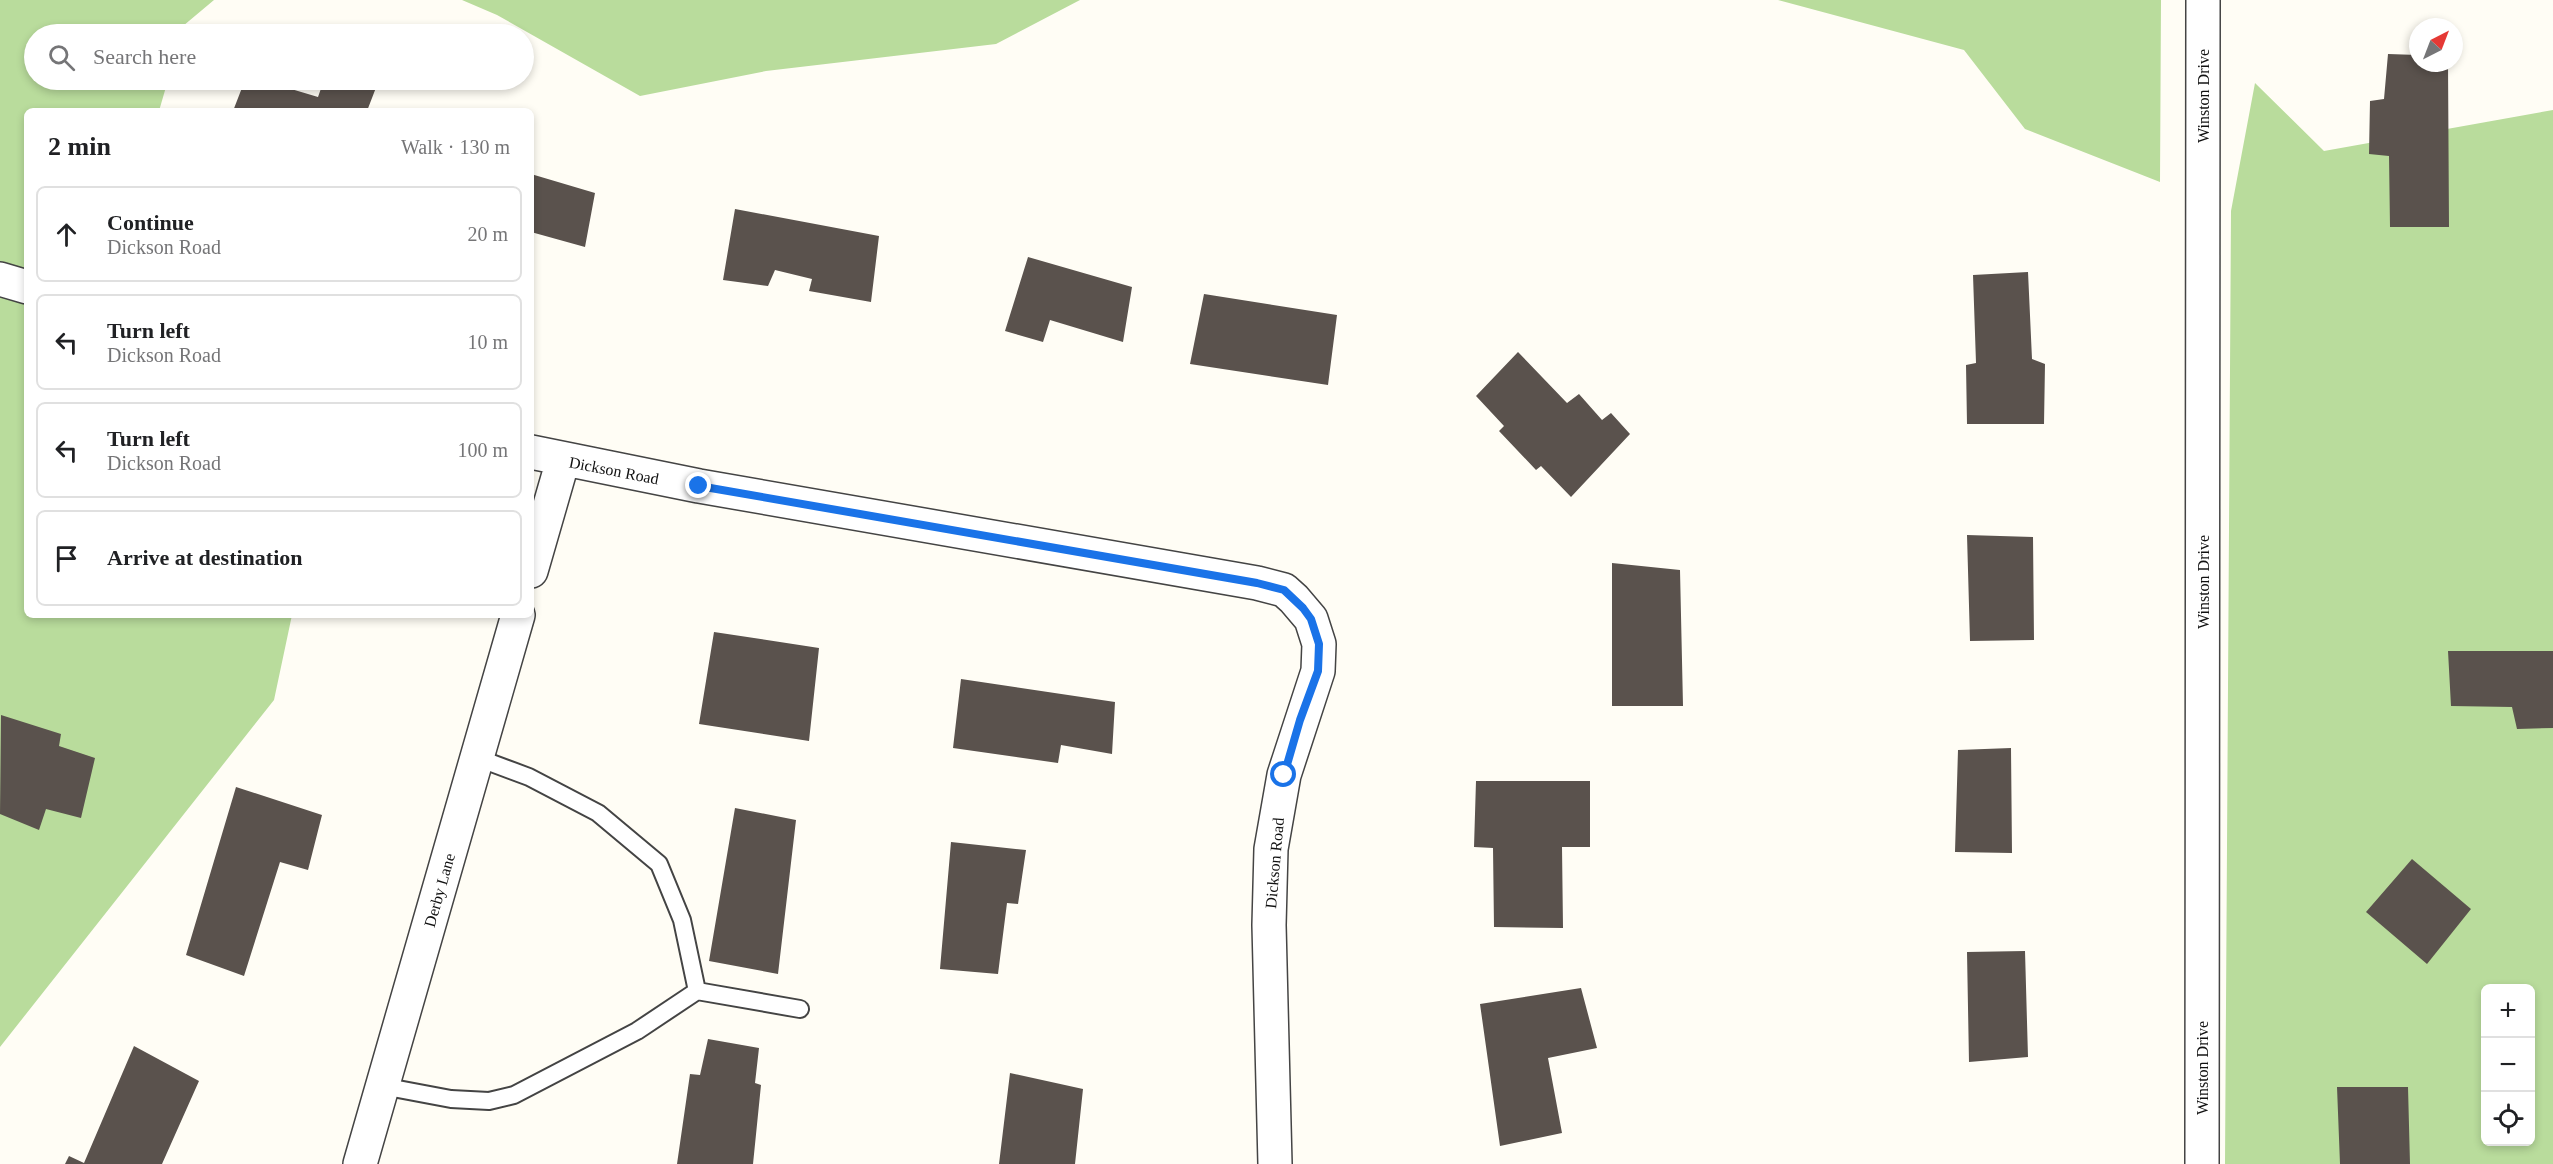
<!DOCTYPE html>
<meta charset="utf-8">
<style>
:root{--surface:#fff;--page:#f2f2f2;--text:#202124;--muted:#757577;--line:#e0e0e0}
body{margin:0;font-family:Georgia,serif;background:var(--page);color:var(--text)}
.controls{position:absolute;right:18px;bottom:18px;display:grid;overflow:hidden;border-radius:9px;box-shadow:0 3px 9px #0003}
.controls button{width:54px;height:54px;display:grid;place-items:center;padding:0;border:0;border-bottom:2px solid var(--line);background:var(--surface);color:var(--text);font:30px sans-serif}
.compass{position:absolute;left:2409px;top:18px;width:54px;height:54px;border-radius:50%;background:var(--surface);box-shadow:0 3px 9px #0003;rotate:42deg}
.stop{position:absolute;width:18px;height:18px;margin:-14px;border:4px solid #1a73e8;border-radius:50%;background:#fff}
.stop.end{background:#1a73e8;border-color:#fff;box-shadow:0 2px 6px #0008}
.list{margin:0;padding:0;list-style:none}
h2{display:flex;justify-content:space-between;align-items:center;height:78px;margin:0;padding:0 24px;font-size:26px}
h2 small{font-size:20px;font-weight:400;color:var(--muted)}
.list li{display:grid;grid-template-columns:39px 1fr auto;gap:18px;align-items:center;box-sizing:border-box;height:96px;margin:0 12px 12px;padding:0 12px;border:2px solid var(--line);border-radius:9px}
.list b{display:block;font-size:22px;white-space:nowrap}
.list p{margin:0;font-size:20px;white-space:nowrap;color:var(--muted)}
.list em{font-size:20px;font-style:normal;color:var(--muted)}
.icon{flex:none;width:33px;height:33px;fill:none;stroke:currentColor;stroke-width:2;stroke-linecap:round;stroke-linejoin:round}
.map{position:relative;flex:none;width:2553px;height:1164px;overflow:hidden}
.search{position:absolute;background:var(--surface);box-shadow:0 3px 9px #0003;left:24px;top:24px;width:510px;height:66px;display:flex;align-items:center;gap:15px;box-sizing:border-box;padding:0 21px;border-radius:33px;color:var(--muted);font-size:22px}
.panel{position:absolute;background:var(--surface);box-shadow:0 3px 9px #0003;left:24px;top:108px;width:510px;height:510px;border-radius:9px}
.map>svg:first-child{display:block}
</style>
<div class="map">
<svg width="2553" height="1164" viewBox="0 0 2553 1164">
<rect width="100%" height="100%" fill="#fffdf5"/>
<path fill="#b9dc9c" fill-rule="evenodd" d="M0,0H214L183,26L180,34H34V80H168L159,111H27V615H292L274,700L0,1047Z
M462,0H1080L996,44L766,71L640,96L497,15Z
M1778,0H2161L2160,182L2025,129L1964,50Z
M2255,83L2324,151L2553,110V1164H2225L2231,211ZM2486,988H2530V1142H2486Z"/>
<path fill="#5a524d" d="M2388,54L2418,55V63H2448L2449,227H2390L2389,156L2369,154L2370,101L2384,99Z
M245,80H261L318,97L324,80H362L377,85L367,111H233Z
M531,174L595,193L585,247L531,232Z
M735,209L879,236L871,302L809,291L812,279L775,270L768,286L723,280Z
M1028,257L1132,287L1123,342L1050,320L1043,342L1005,331Z
M2028,272L2032,359L2045,364L2044,424H1967L1966,365L1976,363L1973,275Z
M1204,294L1337,315L1328,385L1190,364Z
M1518,352L1567,403L1579,394L1602,420L1611,413L1630,434L1571,497L1541,466L1536,470L1499,431L1504,426L1476,396Z
M1967,535L2033,537L2034,640L1970,641Z
M1612,563L1680,570L1683,706H1612Z
M714,632L819,648L809,741L699,724Z
M2448,651H2553V728L2517,729L2512,707L2451,706Z
M961,679L1115,702L1112,754L1061,745L1058,763L953,748Z
M1,715L61,734L59,746L95,758L81,818L46,809L39,830L0,814Z
M2011,748L2012,853L1955,852L1958,750Z
M1476,781H1590V847H1562L1563,928L1494,927L1493,848L1474,847Z
M236,787L322,815L308,870L280,862L244,976L186,955Z
M735,808L796,820L778,974L709,961Z
M951,842L1026,850L1018,904L1007,903L998,974L940,969Z
M2412,859L2471,909L2427,964L2366,912Z
M2025,951L2028,1057L1969,1062L1967,952Z
M1581,988L1597,1048L1548,1058L1562,1133L1500,1146L1480,1004Z
M708,1039L759,1048L755,1083L761,1085L753,1164H677L690,1074L700,1075Z
M134,1046L199,1081L162,1164H65L69,1156L84,1163Z
M1010,1073L1083,1089L1075,1164H999Z
M2337,1087H2408L2410,1164H2340Z"/>
<g fill="none" stroke-linecap="round" stroke-linejoin="round">
<g stroke="#444" stroke-width="20">
<path id="lane" d="M478,758L529,777L598,813L659,864L682,920L697,991L800,1009
M382,1086L451,1099L489,1101L514,1095L637,1031L697,991"/>
</g>
<g stroke="#444" stroke-width="36">
<path id="street" d="M0,279L27,287
M531,452L699,486L1257,583L1284,590L1294,599L1311,619L1319,644L1318,671L1284,775L1271,849L1269,925L1275,1164
M531,571L563,460
M360,1164L518,615
M2202,1164L2203,0"/>
</g>
<use href="#lane" stroke="#fff" stroke-width="16"/>
<use href="#street" stroke="#fff" stroke-width="33"/>
</g>
<g fill="none" stroke-linecap="round" stroke-linejoin="round">
<path stroke="#1a73e8" stroke-width="8" d="M699,486L1257,583L1284,590L1303,608L1311,619L1319,644L1318,671L1300,720L1284,775"/>
</g>
<g text-anchor="middle" stroke-width="6" stroke-linejoin="round" paint-order="stroke">
<g font-size="16" fill="#111" stroke="#fff">
<text transform="translate(2203 96) rotate(-90)" y="6">Winston Drive</text>
<text transform="translate(614 470) rotate(11)" y="6">Dickson Road</text>
<text transform="translate(2203 582) rotate(-90)" y="6">Winston Drive</text>
<text transform="translate(1274 863) rotate(-85)" y="6">Dickson Road</text>
<text transform="translate(439 890) rotate(-74)" y="6">Derby Lane</text>
<text transform="translate(2202 1068) rotate(-90)" y="6">Winston Drive</text>
</g>
</g>
</svg>
<div class="controls">
<button>+</button>
<button>−</button>
<button><svg class="icon" aria-label="locate" viewBox="0 0 24 24"><circle cx="12" cy="12" r="6"/><path d="M12 2v4M12 18v4M2 12h4M18 12h4"/></svg></button>
</div>
<svg class="compass" viewBox="-18 -18 36 36"><path d="M0-13l5 13h-10z" fill="#e53935"/><path d="M0 13l5-13h-10z" fill="#757577"/></svg>
<div class="stop" style="left:1284px;top:775px"></div>
<div class="stop end" style="left:699px;top:486px"></div>
<div class="search"><svg class="icon" aria-label="search" viewBox="0 0 24 24"><circle cx="10" cy="10" r="6"/><path d="M15 15l6 6"/></svg>Search here</div>
<section class="panel">
<h2>2 min<small>Walk · 130 m</small></h2>
<ul class="list">
<li><svg class="icon" aria-label="ahead" viewBox="0 0 24 24"><path d="M12 20V5M6 11l6-6 6 6"/></svg><div><b>Continue</b><p>Dickson Road</p></div><em>20 m</em></li>
<li><svg class="icon" aria-label="left" viewBox="0 0 24 24"><path d="M17 20v-9H6M10 6l-5 5 5 5"/></svg><div><b>Turn left</b><p>Dickson Road</p></div><em>10 m</em></li>
<li><svg class="icon" aria-label="left" viewBox="0 0 24 24"><path d="M17 20v-9H6M10 6l-5 5 5 5"/></svg><div><b>Turn left</b><p>Dickson Road</p></div><em>100 m</em></li>
<li><svg class="icon" aria-label="arrive" viewBox="0 0 24 24"><path d="M6 21V4h12l-3 4 3 4H6"/></svg><div><b>Arrive at destination</b></div></li>
</ul>
</section>
</div>
